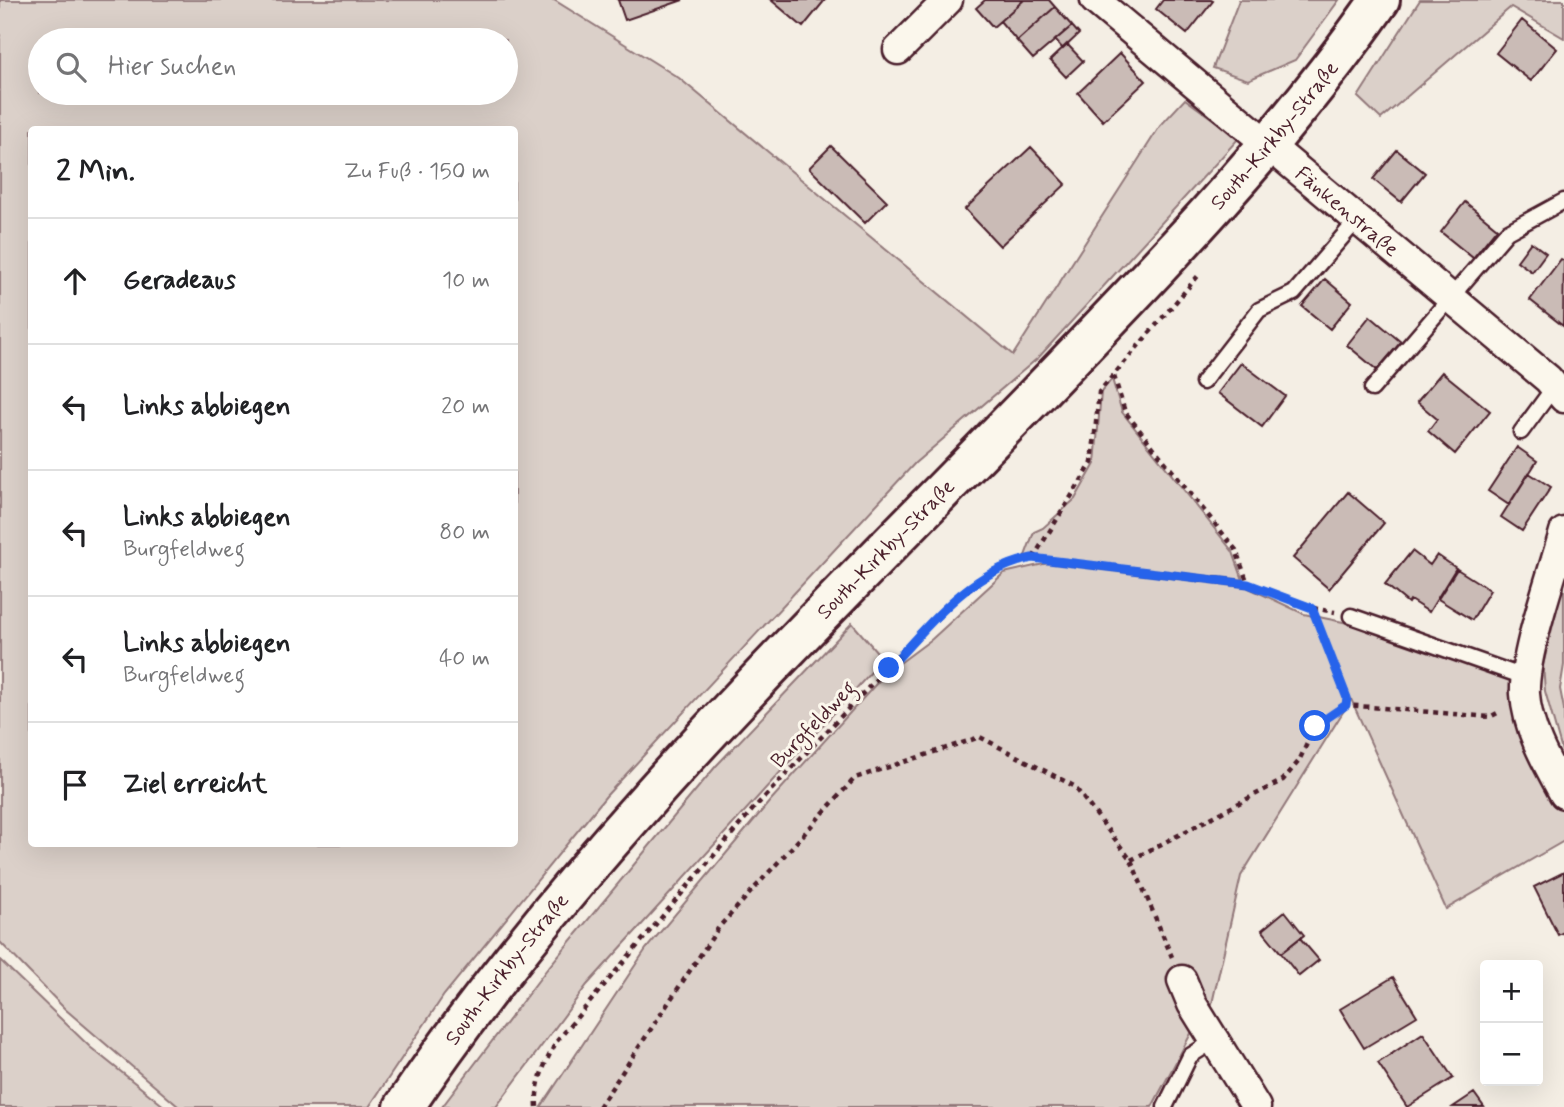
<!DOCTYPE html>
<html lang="de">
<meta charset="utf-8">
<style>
:root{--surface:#fff;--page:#f2f2f2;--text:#202124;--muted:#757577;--line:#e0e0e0}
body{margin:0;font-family:Mynerve,sans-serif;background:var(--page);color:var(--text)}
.controls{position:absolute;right:21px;bottom:21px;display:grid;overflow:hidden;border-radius:7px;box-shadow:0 7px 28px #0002}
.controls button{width:63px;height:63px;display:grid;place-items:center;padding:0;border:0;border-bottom:2px solid var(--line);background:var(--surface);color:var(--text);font:35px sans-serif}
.stop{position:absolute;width:21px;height:21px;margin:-16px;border:5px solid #2563eb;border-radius:50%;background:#fff}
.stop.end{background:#2563eb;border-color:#fff;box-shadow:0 2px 7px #0008}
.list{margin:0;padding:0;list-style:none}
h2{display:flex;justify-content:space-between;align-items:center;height:91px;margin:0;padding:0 28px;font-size:30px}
h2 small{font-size:23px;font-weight:400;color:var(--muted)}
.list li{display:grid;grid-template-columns:46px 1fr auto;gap:21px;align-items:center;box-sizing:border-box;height:126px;padding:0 28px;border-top:2px solid var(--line)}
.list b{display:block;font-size:26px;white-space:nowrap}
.list p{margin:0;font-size:23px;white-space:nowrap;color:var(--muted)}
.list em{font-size:23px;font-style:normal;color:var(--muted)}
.icon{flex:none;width:38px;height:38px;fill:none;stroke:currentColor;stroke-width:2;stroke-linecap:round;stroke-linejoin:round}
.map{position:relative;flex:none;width:1564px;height:1107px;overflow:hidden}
.search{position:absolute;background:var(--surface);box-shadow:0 7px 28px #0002;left:28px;top:28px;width:490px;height:77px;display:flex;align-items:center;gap:18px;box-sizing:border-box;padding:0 24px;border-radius:38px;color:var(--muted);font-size:26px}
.panel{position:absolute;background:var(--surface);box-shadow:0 7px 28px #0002;left:28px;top:126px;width:490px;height:721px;border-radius:7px}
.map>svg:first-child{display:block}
</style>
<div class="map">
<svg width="1564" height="1107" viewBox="0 0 1564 1107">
<rect width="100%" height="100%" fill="#f4eee4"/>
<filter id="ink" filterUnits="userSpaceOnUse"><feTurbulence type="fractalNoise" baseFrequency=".0143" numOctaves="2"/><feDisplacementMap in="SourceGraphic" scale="14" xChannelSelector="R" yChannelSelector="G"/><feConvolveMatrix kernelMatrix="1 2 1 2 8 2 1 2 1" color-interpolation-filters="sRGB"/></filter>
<g filter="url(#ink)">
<path fill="#dbd0c9" stroke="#92787a" stroke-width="2" fill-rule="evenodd" d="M0,0H554L679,78L1013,355L1160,126L1185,99L1239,138L1039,357L915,463L606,796L444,995L369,1107H179L65,1009L0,942ZM40,40H506V93H40ZM32,130H514V844H32Z
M1239,0H1339L1295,60L1248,80L1213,68Z
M1420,0H1564V38L1511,7L1381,119L1358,97Z
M1112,379L1122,412L1233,552L1243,580L1025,556L1034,532L1043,528L1075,499L1095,464L1101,392Z
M1048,563L1247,587L1304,614L1353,624L1512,679L1564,803V841L1446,909L1351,699L1241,876L1211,1008L1196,1024L1152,1107H541L646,949L770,801L885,674L932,639L1004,573Z
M1564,580V665L1560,689L1564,709V758L1545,691L1543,665Z
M852,623L883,659L587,985L496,1107H442L547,969L716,766Z
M0,960L90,1047L165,1107H0Z"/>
<path fill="#cabbb6" stroke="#4a1f2b" stroke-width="2" d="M618,0H683L625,20Z
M771,0H825L803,27Z
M985,0H1024L993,27L976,8Z
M1024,0H1049L1055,7L1017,41L1000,21Z
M1163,0H1211L1213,1L1187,34L1156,9Z
M1055,7L1072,26L1033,59L1017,41Z
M1522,20L1557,49L1531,81L1496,53Z
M1072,26L1079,34L1063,49L1055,40Z
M1067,44L1083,61L1066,77L1050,60Z
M1120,53L1146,81L1103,121L1078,93Z
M831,146L887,201L865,223L809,168Z
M1031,147L1066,184L1000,246L965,209Z
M1397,150L1425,173L1401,202L1373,179Z
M1465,202L1497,228L1473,258L1441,232Z
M1531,242L1546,253L1532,272L1517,261Z
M1561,259L1564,261L1563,326L1530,300Z
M1325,279L1352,302L1330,329L1302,306Z
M1370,316L1401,342L1377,370L1347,345Z
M1241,363L1285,396L1262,427L1218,393Z
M1442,372L1490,411L1455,454L1428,431L1437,419L1417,402Z
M1517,447L1537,461L1509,505L1488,491Z
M1529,473L1551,487L1522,531L1501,517Z
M1348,492L1384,523L1329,589L1293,558Z
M1412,551L1430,565L1437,555L1456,568L1429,612L1410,600L1408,603L1385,584Z
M1457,569L1490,590L1472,620L1438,599Z
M1564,872V932L1558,935L1534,887Z
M1285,911L1304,935L1281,953L1262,930Z
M1300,938L1319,960L1299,976L1281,953Z
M1393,977L1417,1016L1364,1048L1340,1009Z
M1423,1033L1453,1078L1407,1107L1378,1063Z
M1474,1093L1484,1107H1453Z"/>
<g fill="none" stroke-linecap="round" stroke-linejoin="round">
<g stroke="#4a1f2b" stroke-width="19">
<path id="service" d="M1203,382L1259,310L1294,293L1357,220
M1372,389L1507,232L1564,201
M1521,432L1554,387
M1351,616L1527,678
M1165,1107L1190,1056L1215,1040"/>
</g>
<g stroke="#4a1f2b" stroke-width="33">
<g id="minor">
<path id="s1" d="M1095,0L1548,379L1564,398"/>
<path d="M898,50L948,0"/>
<path d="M1564,532C1553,573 1523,655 1525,694C1527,729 1548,765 1564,794"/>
<path d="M1182,980L1192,1004L1256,1107"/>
</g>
</g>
<g stroke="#4a1f2b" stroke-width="44">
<g id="primary">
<path id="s2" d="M404,1107C583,842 818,620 1039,392C1159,268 1281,142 1380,0"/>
</g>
</g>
<path stroke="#4a1f2b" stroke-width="4.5" stroke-dasharray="5 5" stroke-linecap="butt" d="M1114,376L1125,412L1236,550L1248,584
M1033,558L1092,463L1099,392L1198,276
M1312,608L1347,698L1346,705
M1131,860L1283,780L1299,761L1315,726L1346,705L1490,717L1501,711
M537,1107C535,1083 545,1062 557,1041L754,808L940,612C968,588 996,566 1033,558L1248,584L1312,608L1335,612
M599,1107L719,927L855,778L980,737L1074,786L1131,860L1172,957"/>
<use href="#service" stroke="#fbf7ec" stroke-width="14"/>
<use href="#minor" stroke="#fbf7ec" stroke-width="28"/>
<use href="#primary" stroke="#fbf7ec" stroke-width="38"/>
</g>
</g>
<g fill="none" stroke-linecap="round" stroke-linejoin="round" filter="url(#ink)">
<path stroke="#2563eb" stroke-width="9" d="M889,668C929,624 971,570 1032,558L1248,584L1312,608L1347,698L1346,705L1315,726"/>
</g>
<g text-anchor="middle" stroke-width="6" stroke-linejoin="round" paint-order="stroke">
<g font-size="21" fill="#4a1f2b" stroke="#fbf7ec">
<text dy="7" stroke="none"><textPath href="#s2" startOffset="1306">South-Kirkby-Straße</textPath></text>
<text dy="7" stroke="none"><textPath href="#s1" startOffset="329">Fänkenstraße</textPath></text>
<text dy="7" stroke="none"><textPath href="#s2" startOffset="738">South-Kirkby-Straße</textPath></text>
<text transform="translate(813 724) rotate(-46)" y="7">Burgfeldweg</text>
<text dy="7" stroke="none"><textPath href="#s2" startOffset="172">South-Kirkby-Straße</textPath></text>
</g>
</g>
</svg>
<div class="controls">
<button>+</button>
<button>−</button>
</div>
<div class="stop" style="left:1315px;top:726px"></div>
<div class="stop end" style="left:889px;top:668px"></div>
<div class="search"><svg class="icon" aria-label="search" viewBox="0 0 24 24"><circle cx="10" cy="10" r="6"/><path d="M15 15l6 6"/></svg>Hier suchen</div>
<section class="panel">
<h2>2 Min.<small>Zu Fuß · 150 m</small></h2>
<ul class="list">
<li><svg class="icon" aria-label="ahead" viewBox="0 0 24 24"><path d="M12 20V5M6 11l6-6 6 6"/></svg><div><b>Geradeaus</b></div><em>10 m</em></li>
<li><svg class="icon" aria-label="left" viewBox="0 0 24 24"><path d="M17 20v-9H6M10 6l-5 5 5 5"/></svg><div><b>Links abbiegen</b></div><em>20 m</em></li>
<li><svg class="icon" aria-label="left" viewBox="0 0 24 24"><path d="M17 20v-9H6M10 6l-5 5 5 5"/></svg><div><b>Links abbiegen</b><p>Burgfeldweg</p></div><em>80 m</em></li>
<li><svg class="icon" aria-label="left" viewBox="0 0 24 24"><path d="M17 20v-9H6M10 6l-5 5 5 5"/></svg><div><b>Links abbiegen</b><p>Burgfeldweg</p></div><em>40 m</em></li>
<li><svg class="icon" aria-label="arrive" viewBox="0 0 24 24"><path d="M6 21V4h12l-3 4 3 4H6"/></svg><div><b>Ziel erreicht</b></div></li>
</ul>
</section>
</div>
